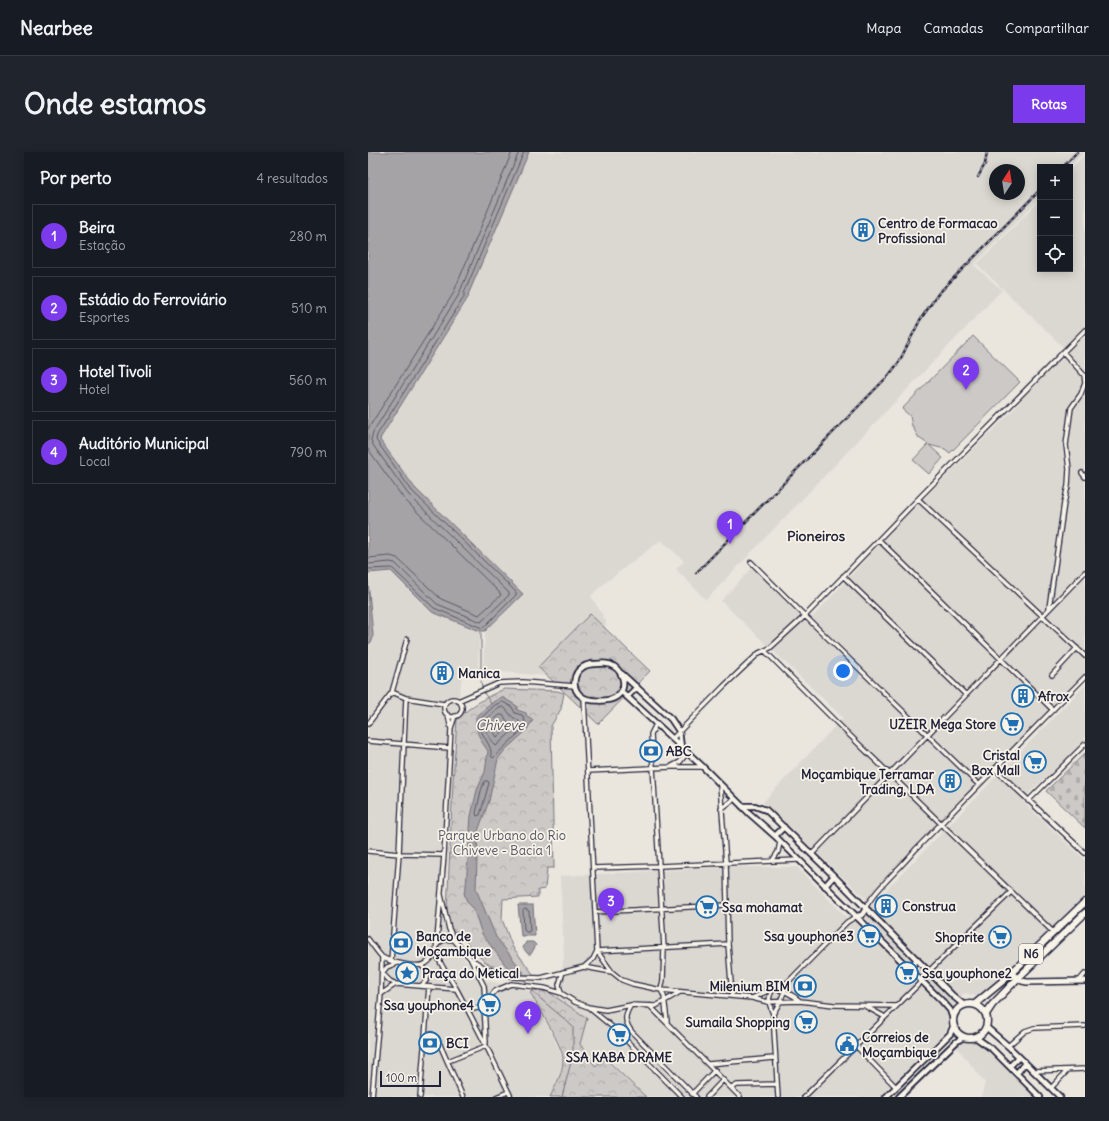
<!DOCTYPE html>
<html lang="pt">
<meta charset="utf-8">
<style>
:root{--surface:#171b24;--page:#20242c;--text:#f1f3f6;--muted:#9ea1a6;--line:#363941;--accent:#7c3aed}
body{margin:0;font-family:Delius,sans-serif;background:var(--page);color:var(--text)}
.controls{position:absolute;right:12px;top:12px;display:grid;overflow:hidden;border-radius:0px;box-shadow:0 2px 10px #0003}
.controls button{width:36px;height:36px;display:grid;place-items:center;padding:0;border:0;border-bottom:1px solid var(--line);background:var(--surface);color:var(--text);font:20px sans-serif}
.compass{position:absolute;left:621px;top:12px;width:36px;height:36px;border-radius:50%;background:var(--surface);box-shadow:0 2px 10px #0003;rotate:12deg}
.scale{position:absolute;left:12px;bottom:10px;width:61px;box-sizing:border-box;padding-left:4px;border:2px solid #22223b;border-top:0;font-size:11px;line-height:14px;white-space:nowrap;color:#22223b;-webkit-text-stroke:3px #f7f3e8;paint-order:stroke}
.you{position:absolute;left:475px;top:519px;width:14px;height:14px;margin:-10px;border:3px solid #fff;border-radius:50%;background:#1a73e8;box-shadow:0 0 0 6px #1a73e833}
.badge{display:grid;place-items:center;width:26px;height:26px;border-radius:50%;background:var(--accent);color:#fff;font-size:13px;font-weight:700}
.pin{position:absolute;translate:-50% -33px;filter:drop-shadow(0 1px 2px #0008)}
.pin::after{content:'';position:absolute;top:21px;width:14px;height:12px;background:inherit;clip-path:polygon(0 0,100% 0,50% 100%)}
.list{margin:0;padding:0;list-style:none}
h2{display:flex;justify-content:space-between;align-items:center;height:52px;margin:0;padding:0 16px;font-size:17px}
h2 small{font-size:13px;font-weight:400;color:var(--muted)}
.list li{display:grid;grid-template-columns:26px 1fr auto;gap:12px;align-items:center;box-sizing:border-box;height:64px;margin:0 8px 8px;padding:0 8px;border:1px solid var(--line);border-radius:0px}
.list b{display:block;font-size:15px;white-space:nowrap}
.list p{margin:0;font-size:13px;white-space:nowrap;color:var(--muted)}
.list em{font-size:13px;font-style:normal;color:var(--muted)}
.icon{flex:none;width:22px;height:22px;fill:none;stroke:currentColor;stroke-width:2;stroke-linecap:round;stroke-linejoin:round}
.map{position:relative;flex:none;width:717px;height:945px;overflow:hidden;border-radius:0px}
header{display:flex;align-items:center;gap:24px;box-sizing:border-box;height:56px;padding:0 20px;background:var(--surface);border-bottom:1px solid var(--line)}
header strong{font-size:19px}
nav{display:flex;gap:22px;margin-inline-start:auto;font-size:14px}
.intro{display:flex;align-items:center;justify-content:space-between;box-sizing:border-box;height:96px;padding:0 24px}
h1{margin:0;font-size:28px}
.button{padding:10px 18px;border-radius:0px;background:var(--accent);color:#fff;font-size:14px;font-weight:700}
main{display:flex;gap:24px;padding:0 24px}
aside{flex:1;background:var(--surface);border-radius:0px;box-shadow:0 2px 10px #0003}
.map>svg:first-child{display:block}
</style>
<header>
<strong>Nearbee</strong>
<nav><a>Mapa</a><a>Camadas</a><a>Compartilhar</a></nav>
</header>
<div class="intro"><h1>Onde estamos</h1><a class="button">Rotas</a></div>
<main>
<aside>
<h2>Por perto<small>4 resultados</small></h2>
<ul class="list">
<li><span class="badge">1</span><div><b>Beira</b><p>Estação</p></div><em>280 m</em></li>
<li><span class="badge">2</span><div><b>Estádio do Ferroviário</b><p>Esportes</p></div><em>510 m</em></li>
<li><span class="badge">3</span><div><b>Hotel Tivoli</b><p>Hotel</p></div><em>560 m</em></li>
<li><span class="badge">4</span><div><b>Auditório Municipal</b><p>Local</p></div><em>790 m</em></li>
</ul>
</aside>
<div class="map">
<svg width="717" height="945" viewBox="0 0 717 945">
<defs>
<pattern id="cemetery-stones" width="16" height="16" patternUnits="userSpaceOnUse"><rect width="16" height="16" fill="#cdc9c6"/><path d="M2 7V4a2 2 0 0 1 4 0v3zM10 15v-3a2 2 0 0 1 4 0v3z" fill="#b0acab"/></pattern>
<pattern id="park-crowns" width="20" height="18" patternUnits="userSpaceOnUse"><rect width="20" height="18" fill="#cdc9c6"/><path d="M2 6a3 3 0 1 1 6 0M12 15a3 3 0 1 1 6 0" fill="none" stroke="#b0acab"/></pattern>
</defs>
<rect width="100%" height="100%" fill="#eae6de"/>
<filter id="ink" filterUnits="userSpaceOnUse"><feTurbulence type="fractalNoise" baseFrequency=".025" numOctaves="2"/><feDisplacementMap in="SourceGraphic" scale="8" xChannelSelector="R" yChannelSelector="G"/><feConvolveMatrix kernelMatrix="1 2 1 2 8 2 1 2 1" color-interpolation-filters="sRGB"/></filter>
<g filter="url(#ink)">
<path fill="#dbd8d2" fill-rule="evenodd" d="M161,0H717L702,15H672V46L606,113L634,138L338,448L308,417L316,409L293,388L233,434L223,444L238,469L237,479L200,526L123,519L118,521L95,518L88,565L84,570L75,758L84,788L109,826L161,839L184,882L195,907L191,926L184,945H0V421L23,419L64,460L112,479L110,514L115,515L117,479L155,442L47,336L12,288L13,285L101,145L99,143ZM627,18H651V42H627Z
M717,2V523L499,748L395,650L475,566L353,449L385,415L439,471L535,367L644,259L695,195L609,112L672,48V117H702V17Z
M717,533V586L698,607L663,639L655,650L717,708V744L620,842L608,844L596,841L582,860L579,877L553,907L513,945H278L239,906L228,914L212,892L189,846L196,805L192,724L360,715H429L485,772Z
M606,887L617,896L668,945H613L617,931L588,894L592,889Z"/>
<path fill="#cdc9c6" stroke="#787680" d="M605,184L652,230L582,301L577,297L561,293L575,306L561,322L545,308L560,292L551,286L544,274L542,264L534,257Z"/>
<path fill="url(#cemetery-stones)" stroke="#787680" d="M717,601V676L678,639Z"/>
<path fill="url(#park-crowns)" stroke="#787680" d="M222,462L282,519L230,572L170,515Z
M136,537L189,539L196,541L193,557L183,574L186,716H179L177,737L170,738V745L135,747L134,767L144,794L165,822C135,829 105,806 93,780L83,779L79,759L85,629L89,567C103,554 118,545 136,537Z
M167,838L181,840L189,846L219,866L212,892L227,914L238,907L278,945H182C188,933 195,921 195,907C196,897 168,851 162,840Z"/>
<path fill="#a6a3a6" stroke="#716f7b" d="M0,0H161L100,143L101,144L13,285L12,288L47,336L155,442L117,479H112L64,460L23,419L0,421Z
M0,429L5,483L4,489L1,492L0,491Z
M134,545L149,554V558L158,561L159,565L165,568L158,579L137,598L130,607L121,649L110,679L108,737L128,785L156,821L142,819L114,782L105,756L99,750L96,741L98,735L103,664L109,638L117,620L120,599C112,588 107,579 108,565L125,550Z
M165,753L167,784H153L150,753Z
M158,790H165L168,793L163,802H160L155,796Z"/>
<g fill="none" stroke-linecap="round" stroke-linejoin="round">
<path stroke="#575666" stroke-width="1" d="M0,277L85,142L144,0
M0,297L36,347L132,441L133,443L111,463L73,447L29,406L22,404L0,406
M0,412L22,410L27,411L69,452L113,470L141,443V441L40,342L5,293L3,288L5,280L90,144L151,0
M0,417L24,416L66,456L114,476L116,475L148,443V440L44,339L8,288L9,283L96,145V141L156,0
M135,550L144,555L147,561L154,563L158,571L155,577L125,606L123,604C125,591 110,584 112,567L127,553Z
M135,555C142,559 141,565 150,568L152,572L128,594C122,587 116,578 117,569L130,557Z
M132,563H135L142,573L129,585L124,577L122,572Z
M117,629H120L121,631L112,663L109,664L108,661L113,639Z
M157,757L161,759L162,778L161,780H158L156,778L155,759Z"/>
<path stroke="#716f7b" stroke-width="1" d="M113,518V480
M113,529L114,536
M115,539L123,552
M155,826L160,833
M162,836C175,851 191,861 205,875V902L194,945"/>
<g stroke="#22223b" stroke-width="6">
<path id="minor" d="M714,321L717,325
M550,347L717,504
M511,388L685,558
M383,410L437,464L611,633
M475,424L598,543L717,420
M681,456L696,351L700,334L701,317L698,293L703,256L713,242L717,231L716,223L695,200
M397,499L468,570L686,781
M684,523L709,496
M24,540L38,546L76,552
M216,546L229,799L225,807L216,815
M76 556a9 9 0 1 1 18 0a9 9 0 1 1-18 0Z
M90,549L131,531L155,530L207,534
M80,563L83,577L76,703L68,800C72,814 82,825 89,838C108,873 126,909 143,945
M0,572L24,540L39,487
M288,572L283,582L296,796L295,828L293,838
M83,576L87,564
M304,587L356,534L391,501L402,496L437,464L550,347L717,178
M0,589L81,596
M304,614L312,610L319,601
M627,617L717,701
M220,619L303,615H335
M352,633L358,711L360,792L364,844
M660,649L717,592
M353,657L366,647
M0,699L31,702L76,703
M444,702L598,543
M404,709L410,700L412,690
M225,716L292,714L430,708
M73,743L81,777L86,788L93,796L103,807L117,816L146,825L173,826L216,815L244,820L254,828L265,832L293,838L384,846L400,850L432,849L466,853L528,854
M497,756C510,734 531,718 547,698L717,525
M227,760L359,753
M0,787C4,792 9,800 14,805C21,810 49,816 57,812C62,809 65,805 68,800
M69,793C74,787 79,787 86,788
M229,799L360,792
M229,799L244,820
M103,808L116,834L117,849
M23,809L31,702L38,546
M561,819L643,740
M15,820L19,815L29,811
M14,821L22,829L28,832L88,837
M711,829L717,822
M52,834C62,828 62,821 53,813
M405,837C399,847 401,852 405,862L410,945
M406,837C417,838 424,842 432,849
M293,838L296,844L299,869
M193,841L191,833L195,820
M13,842L28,832
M384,846L420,830L479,770L489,764
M116,853L118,891
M263,853C256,864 256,869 264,880L328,945
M97,854L105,857L110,856L116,853L127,839L143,832L176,836L193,841L207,850L220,855L238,858L263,853L288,854L312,840
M282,854L372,945
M497,854L517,865
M220,855L248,878L314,945
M405,862L412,850L420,830
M58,882H64L69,886L95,945
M488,894L528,935
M640,894L657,879L666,876L717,874
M80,909L118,894
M340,912L406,906
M665,919L717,917
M364,936L369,933L409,932
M683,936L700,918
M324,942L347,918
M4,945L13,842L14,805
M52,945L61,835
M128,945L140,940
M339,945L355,928
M436,945L554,829"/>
</g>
<g stroke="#22223b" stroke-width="8">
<path id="tertiary" d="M227,512C231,512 236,511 240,512C254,515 262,535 248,545C241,550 220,550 213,544C203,536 205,521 215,515C218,513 224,512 227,512Z
M254,522L303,567L311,579L313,595
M254,540L335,615L381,661L407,684L574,849L582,858L585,867
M259,545L269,535
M374,654H387L398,658L466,724L585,844L596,853
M407,684L416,675
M457,734L466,724
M489,764L494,763L497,758V756
M542,817L549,807
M618,875L640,894L692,945
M607,885L624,897L672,945
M642,914L651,905
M649,921L657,911
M518,945L582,882L586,873
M531,945L588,890L594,886H601"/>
</g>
<g stroke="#22223b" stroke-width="8">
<path id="secondary" d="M643,821L654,829L659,830L717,829"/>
</g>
<g stroke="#22223b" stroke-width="9">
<path id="trunk" d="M607,852L636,828L717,750
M585 869a17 17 0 1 1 34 0a17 17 0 1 1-34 0Z
M618,862L624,853L650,826L717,761"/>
</g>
<use href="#minor" stroke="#f7f3e8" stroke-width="3.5"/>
<use href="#tertiary" stroke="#f7f3e8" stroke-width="4.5"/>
<use href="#secondary" stroke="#f7f3e8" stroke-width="5"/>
<use href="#trunk" stroke="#f7f3e8" stroke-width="6"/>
<g stroke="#22223b" stroke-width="2.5">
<path id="rail" d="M695,15L709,0
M610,25L617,12L619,0
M328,421L521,223L531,210L552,168L570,142L672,38"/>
</g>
<use href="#rail" stroke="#f7f3e8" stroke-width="1" stroke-dasharray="3" stroke-linecap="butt"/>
</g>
</g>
<defs>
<g id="building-ring" transform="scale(1.15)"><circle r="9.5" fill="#f7f3e8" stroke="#1f6fb2" stroke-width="1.5"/><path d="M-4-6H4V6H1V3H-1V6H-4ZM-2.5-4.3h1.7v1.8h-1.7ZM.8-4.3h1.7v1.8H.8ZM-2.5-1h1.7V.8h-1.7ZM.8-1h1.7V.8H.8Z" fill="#1f6fb2"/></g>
<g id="supermarket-ring" transform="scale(1.15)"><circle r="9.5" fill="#f7f3e8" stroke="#1f6fb2" stroke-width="1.5"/><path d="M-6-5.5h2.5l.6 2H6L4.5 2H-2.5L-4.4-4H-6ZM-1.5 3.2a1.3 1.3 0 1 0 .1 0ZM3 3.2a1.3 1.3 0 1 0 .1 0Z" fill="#1f6fb2"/></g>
<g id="bank-ring" transform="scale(1.15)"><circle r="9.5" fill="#f7f3e8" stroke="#1f6fb2" stroke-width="1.5"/><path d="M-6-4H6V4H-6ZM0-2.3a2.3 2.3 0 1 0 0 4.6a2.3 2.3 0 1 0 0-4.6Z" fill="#1f6fb2"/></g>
<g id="sight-ring" transform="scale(1.15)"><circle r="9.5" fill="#f7f3e8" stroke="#1f6fb2" stroke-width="1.5"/><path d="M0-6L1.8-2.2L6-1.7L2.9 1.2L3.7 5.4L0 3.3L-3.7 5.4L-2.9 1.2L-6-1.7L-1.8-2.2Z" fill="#1f6fb2"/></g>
<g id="civic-ring" transform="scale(1.15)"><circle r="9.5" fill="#f7f3e8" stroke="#1f6fb2" stroke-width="1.5"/><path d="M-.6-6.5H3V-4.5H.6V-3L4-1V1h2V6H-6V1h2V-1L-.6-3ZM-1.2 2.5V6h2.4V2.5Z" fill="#1f6fb2"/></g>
</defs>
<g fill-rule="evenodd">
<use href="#building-ring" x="495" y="78"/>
<use href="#building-ring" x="74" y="521"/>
<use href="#building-ring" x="655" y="544"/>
<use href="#supermarket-ring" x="644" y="572"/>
<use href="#bank-ring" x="283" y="599"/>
<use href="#supermarket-ring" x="667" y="610"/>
<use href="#building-ring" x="582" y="629"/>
<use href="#building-ring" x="518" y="754"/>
<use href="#supermarket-ring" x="339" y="755"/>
<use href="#supermarket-ring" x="501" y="784"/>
<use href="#supermarket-ring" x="632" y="785"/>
<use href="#bank-ring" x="33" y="791"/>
<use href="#sight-ring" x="39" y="821"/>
<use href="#supermarket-ring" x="539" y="821"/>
<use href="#bank-ring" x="437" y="834"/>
<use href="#supermarket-ring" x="121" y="853"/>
<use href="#supermarket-ring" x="438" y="870"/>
<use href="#supermarket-ring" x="251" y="883"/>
<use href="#bank-ring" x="62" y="891"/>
<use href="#civic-ring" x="479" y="892"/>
</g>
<g text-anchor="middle" stroke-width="3.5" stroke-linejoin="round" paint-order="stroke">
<rect fill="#f7f3e8" stroke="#62616f" stroke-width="1" x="651" y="792" width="24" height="20" rx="3"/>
<g font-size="12" font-weight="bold" fill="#22223b">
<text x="663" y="806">N6</text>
</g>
<g font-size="13" font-weight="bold" fill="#22223b" stroke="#f7f3e8" text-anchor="start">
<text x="510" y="76">Centro de Formacao<tspan x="510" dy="15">Profissional</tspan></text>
<text x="90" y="526">Manica</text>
<text x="670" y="549">Afrox</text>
<text x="628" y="577" text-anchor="end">UZEIR Mega Store</text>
<text x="298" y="604">ABC</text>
<text x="652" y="608" text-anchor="end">Cristal<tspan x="652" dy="15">Box Mall</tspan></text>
<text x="566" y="627" text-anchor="end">Moçambique Terramar<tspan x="566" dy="15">Trading, LDA</tspan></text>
<text x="534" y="759">Construa</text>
<text x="354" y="760">Ssa mohamat</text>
<text x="48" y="789">Banco de<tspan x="48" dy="15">Moçambique</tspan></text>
<text x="486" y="789" text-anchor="end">Ssa youphone3</text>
<text x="616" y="790" text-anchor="end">Shoprite</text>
<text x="54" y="826">Praça do Metical</text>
<text x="554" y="826">Ssa youphone2</text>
<text x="422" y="839" text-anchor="end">Milenium BIM</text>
<text x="106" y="858" text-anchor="end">Ssa youphone4</text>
<text x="422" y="875" text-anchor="end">Sumaila Shopping</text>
<text x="494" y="890">Correios de<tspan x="494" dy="15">Moçambique</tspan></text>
<text x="78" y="896">BCI</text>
<text x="251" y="910" text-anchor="middle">SSA KABA DRAME</text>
</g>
<g font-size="13" fill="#555465" stroke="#f7f3e8">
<text x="134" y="688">Parque Urbano do Rio<tspan x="134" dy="15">Chiveve - Bacia 1</tspan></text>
</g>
<g font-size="14" font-weight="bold" fill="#22223b" stroke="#f7f3e8">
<text x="448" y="389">Pioneiros</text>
</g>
<g font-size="14" font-style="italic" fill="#504f60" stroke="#f7f3e8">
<text x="132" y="578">Chiveve</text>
</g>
</g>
</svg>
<div class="controls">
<button>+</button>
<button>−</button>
<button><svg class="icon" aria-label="locate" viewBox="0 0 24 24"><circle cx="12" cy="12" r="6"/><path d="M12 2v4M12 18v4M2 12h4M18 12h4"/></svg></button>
</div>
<svg class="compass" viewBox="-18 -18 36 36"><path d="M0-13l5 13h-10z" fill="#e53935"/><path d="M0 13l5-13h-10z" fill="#9ea1a6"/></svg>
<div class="scale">100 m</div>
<div class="you"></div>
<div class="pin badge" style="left:362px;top:392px">1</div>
<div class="pin badge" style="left:598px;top:238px">2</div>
<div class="pin badge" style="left:243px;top:769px">3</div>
<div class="pin badge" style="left:160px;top:882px">4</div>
</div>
</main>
